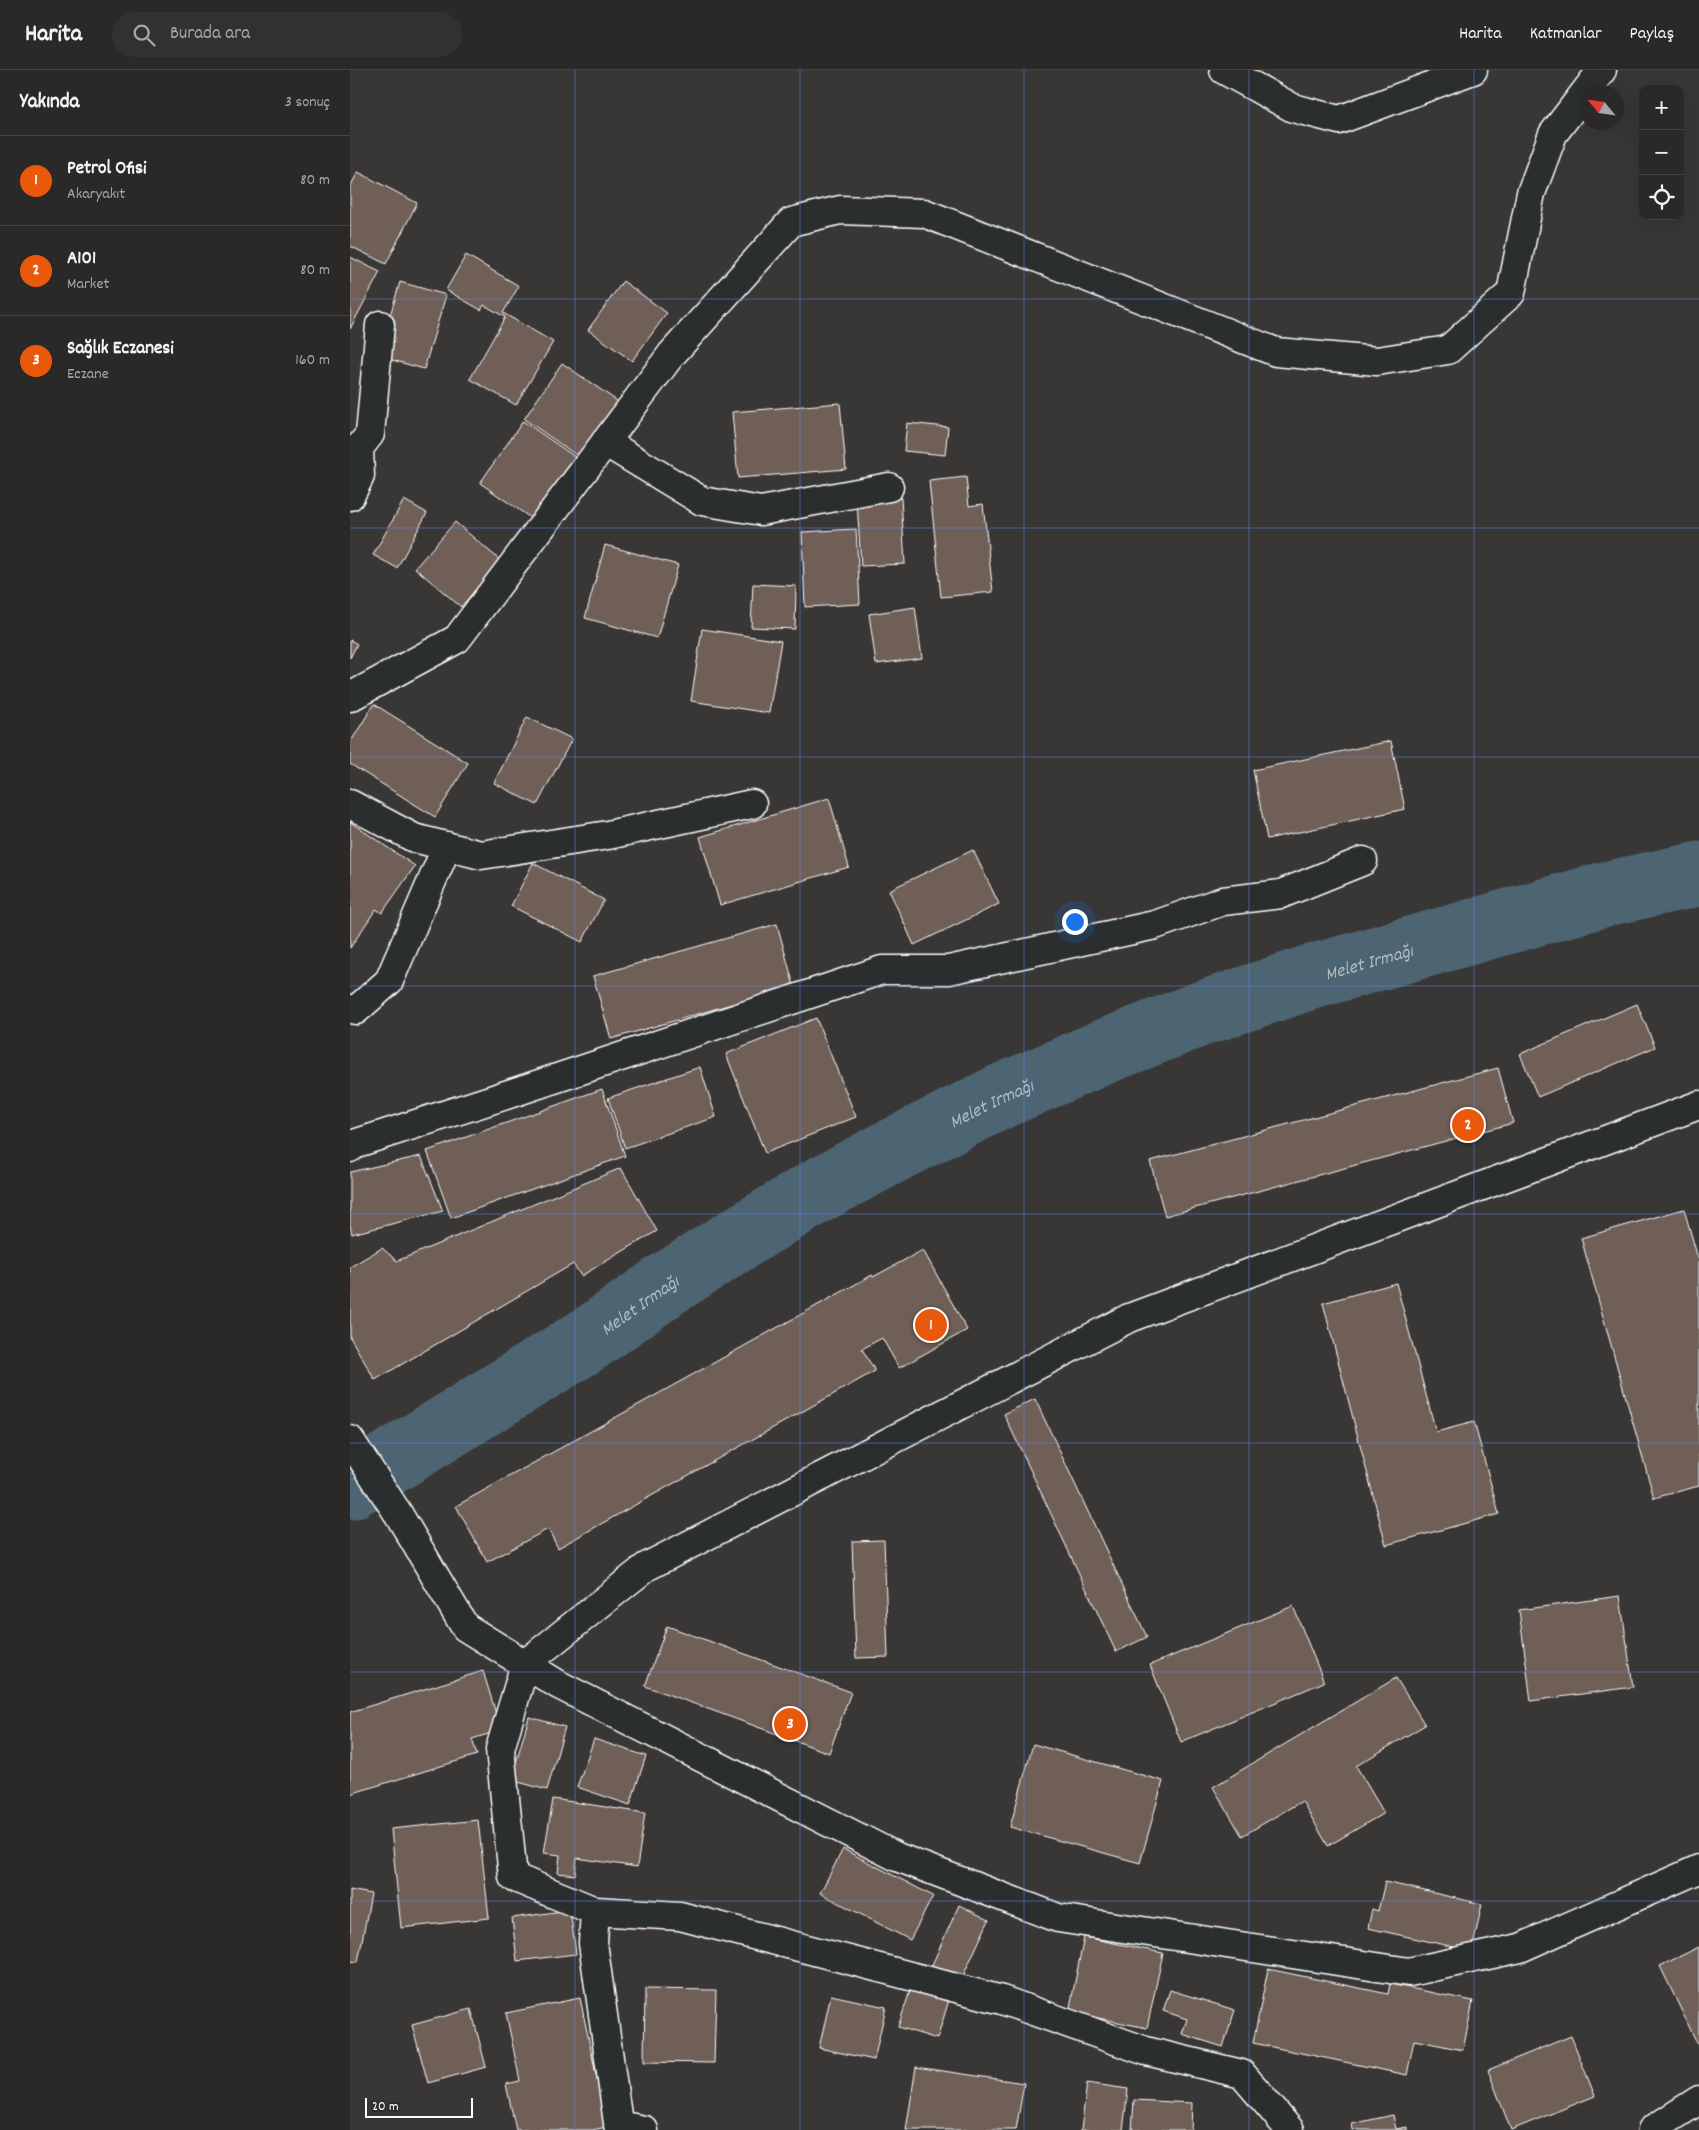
<!DOCTYPE html>
<html lang="tr">
<meta charset="utf-8">
<style>
:root{--surface:#2a2928;--page:#323130;--text:#f1f3f6;--muted:#a5a6a8;--line:#464545;--accent:#ea580c}
body{margin:0;font-family:Dekko,sans-serif;background:var(--page);color:var(--text)}
.controls{position:absolute;right:15px;top:15px;display:grid;overflow:hidden;border-radius:10px;box-shadow:0 5px 20px #0002}
.controls button{width:45px;height:45px;display:grid;place-items:center;padding:0;border:0;border-bottom:1px solid var(--line);background:var(--surface);color:var(--text);font:25px sans-serif}
.compass{position:absolute;left:1229px;top:15px;width:45px;height:45px;border-radius:50%;background:var(--surface);box-shadow:0 5px 20px #0002;rotate:299deg}
.scale{position:absolute;left:15px;bottom:12px;width:108px;box-sizing:border-box;padding-left:5px;border:2px solid #fff;border-top:0;font-size:14px;line-height:18px;white-space:nowrap;color:#fff;-webkit-text-stroke:4px #2a2d2e;paint-order:stroke}
.you{position:absolute;left:724px;top:851px;width:18px;height:18px;margin:-12px;border:4px solid #fff;border-radius:50%;background:#1a73e8;box-shadow:0 0 0 8px #1a73e833}
.badge{display:grid;place-items:center;width:32px;height:32px;border-radius:50%;background:var(--accent);color:#fff;font-size:16px;font-weight:700}
.pin{position:absolute;translate:-50% -50%;border:2px solid #fff;box-shadow:0 1px 5px #0006}
.list{margin:0;padding:0;list-style:none}
h2{display:flex;justify-content:space-between;align-items:center;height:65px;margin:0;padding:0 20px;font-size:21px}
h2 small{font-size:16px;font-weight:400;color:var(--muted)}
.list li{display:grid;grid-template-columns:32px 1fr auto;gap:15px;align-items:center;box-sizing:border-box;height:90px;padding:0 20px;border-top:1px solid var(--line)}
.list b{display:block;font-size:19px;white-space:nowrap}
.list p{margin:0;font-size:16px;white-space:nowrap;color:var(--muted)}
.list em{font-size:16px;font-style:normal;color:var(--muted)}
.icon{flex:none;width:28px;height:28px;fill:none;stroke:currentColor;stroke-width:2;stroke-linecap:round;stroke-linejoin:round}
.map{position:relative;flex:none;width:1349px;height:2060px;overflow:hidden}
header{display:flex;align-items:center;gap:30px;box-sizing:border-box;height:70px;padding:0 25px;background:var(--surface);border-bottom:1px solid var(--line)}
header strong{font-size:24px}
nav{display:flex;gap:28px;margin-inline-start:auto;font-size:18px}
.search{width:350px;height:45px;background:var(--page);display:flex;align-items:center;gap:12px;box-sizing:border-box;padding:0 18px;border-radius:28px;color:var(--muted);font-size:19px}
main{display:flex}
aside{flex:1;background:var(--surface)}
.map>svg:first-child{display:block}
</style>
<header>
<strong>Harita</strong>
<div class="search"><svg class="icon" aria-label="search" viewBox="0 0 24 24"><circle cx="10" cy="10" r="6"/><path d="M15 15l6 6"/></svg>Burada ara</div>
<nav><a>Harita</a><a>Katmanlar</a><a>Paylaş</a></nav>
</header>
<main>
<aside>
<h2>Yakında<small>3 sonuç</small></h2>
<ul class="list">
<li><span class="badge">1</span><div><b>Petrol Ofisi</b><p>Akaryakıt</p></div><em>80 m</em></li>
<li><span class="badge">2</span><div><b>A101</b><p>Market</p></div><em>80 m</em></li>
<li><span class="badge">3</span><div><b>Sağlık Eczanesi</b><p>Eczane</p></div><em>160 m</em></li>
</ul>
</aside>
<div class="map">
<svg width="1349" height="2060" viewBox="0 0 1349 2060">
<rect width="100%" height="100%" fill="#383736"/>
<filter id="ink" filterUnits="userSpaceOnUse"><feTurbulence type="fractalNoise" baseFrequency=".02" numOctaves="2"/><feDisplacementMap in="SourceGraphic" scale="10" xChannelSelector="R" yChannelSelector="G"/><feConvolveMatrix kernelMatrix="1 2 1 2 8 2 1 2 1" color-interpolation-filters="sRGB"/></filter>
<g filter="url(#ink)">
<g fill="none" stroke-linecap="round" stroke-linejoin="round">
<path stroke="#4e6573" stroke-width="65" id="s1" d="M0,1417L241,1268L316,1215L393,1166L471,1119L552,1076L650,1027L751,983L853,943L958,908L1255,824L1349,804"/>
</g>
<path fill="#6f5e57" stroke="#fff" d="M8,102L67,133L36,194L0,176V117Z
M116,185L169,216L153,243L203,272L166,335L120,309L155,247L134,235L131,240L96,220Z
M0,187L30,202L0,259Z
M273,211L317,243L282,291L238,260Z
M50,212L96,225L74,299L28,286Z
M212,293L270,333L232,389L174,349Z
M490,333L496,399L388,408L382,342Z
M173,351L225,387L182,449L130,413Z
M557,353L598,357L595,385L554,381Z
M616,407L619,436L633,434L643,522L591,527L579,411Z
M551,428L555,494L511,496L507,431Z
M54,430L77,443L47,498L23,485Z
M105,452L150,490L111,537L65,498Z
M506,459L510,534L455,537L452,462Z
M255,475L328,495L307,568L235,548Z
M403,514L446,516L445,559L401,557Z
M565,537L572,588L526,594L519,544Z
M352,559L431,571L419,643L341,631Z
M0,570L7,574L0,588Z
M24,634L118,693L85,747L0,694V673Z
M177,647L222,669L187,735L144,713Z
M1041,671L1055,739L917,769L903,700Z
M479,728L499,797L370,835L350,767Z
M0,752L65,796L32,843L26,839L0,878Z
M623,780L649,834L564,875L539,820Z
M183,793L254,830L232,872L161,836Z
M427,854L444,916L261,969L243,906Z
M1287,934L1305,977L1188,1027L1170,984Z
M466,948L506,1047L415,1083L376,984Z
M350,997L366,1047L275,1078L258,1028Z
M1148,998L1163,1053L815,1146L800,1091Z
M252,1019L275,1086L101,1148L77,1081Z
M71,1086L93,1141L2,1164L0,1155V1102Z
M271,1098L307,1161L231,1206L223,1194L25,1310L0,1267V1197L32,1178L47,1191Z
M1334,1139L1349,1192V1416L1304,1428L1231,1168Z
M573,1180L617,1260L549,1298L532,1268L512,1279L525,1301L208,1478L198,1459L137,1492L106,1436L522,1205L523,1207Z
M1046,1213L1086,1362L1124,1352L1149,1444L1036,1475L973,1233Z
M685,1329L797,1567L766,1582L654,1344Z
M534,1470L538,1587L506,1588L502,1471Z
M1270,1526L1283,1617L1181,1631L1169,1540Z
M943,1536L974,1612L831,1672L800,1595Z
M317,1556L501,1622L479,1683L295,1616Z
M133,1601L151,1660L122,1669L127,1685L0,1724V1642Z
M1046,1608L1075,1655L1006,1696L1034,1743L978,1776L952,1731L892,1766L863,1717Z
M179,1647L215,1657L197,1720L161,1710Z
M244,1669L296,1686L280,1735L227,1717Z
M683,1674L813,1711L790,1793L660,1757Z
M203,1729L295,1743L287,1797L227,1788L225,1805L208,1803L210,1785L194,1783Z
M128,1750L139,1848L51,1858L41,1759Z
M493,1779L583,1826L560,1870L470,1823Z
M1035,1812L1132,1834L1122,1881L1018,1858L1022,1839L1028,1841Z
M0,1820L21,1824L8,1892L0,1891Z
M609,1835L639,1850L611,1910L581,1897Z
M220,1840L226,1884L167,1891L162,1848Z
M734,1867L813,1883L797,1958L719,1942Z
M1349,1877V1977L1310,1896Z
M918,1899L1038,1924L1040,1914L1123,1931L1113,1980L1064,1970L1057,2005L903,1973Z
M561,1918L599,1930L587,1969L548,1957Z
M295,1919L366,1920L364,1993L294,1992Z
M820,1920L885,1940L873,1977L832,1964L837,1949L813,1941Z
M481,1925L536,1937L524,1990L469,1978Z
M230,1928L257,2057L242,2060H166L156,2014L170,2011L156,1943Z
M121,1939L136,1997L78,2013L62,1955Z
M1221,1966L1245,2026L1161,2060L1138,2000Z
M566,1997L674,2013L666,2060H556Z
M737,2013L778,2019L773,2060H731Z
M784,2030L842,2033L841,2060H782Z
M1043,2045L1046,2059L1057,2057V2060H1003L1002,2054Z"/>
<g fill="none" stroke-linecap="round" stroke-linejoin="round">
<g stroke="#fff" stroke-width="31">
<path id="street" d="M874,0L943,38L989,50L1123,0
M255,372L352,431L411,441L539,417
M0,426L10,406L9,378L20,364L30,255
M0,627L107,569L321,285L441,152L490,140L574,143L926,282L1027,291L1098,280L1161,223L1181,123L1203,64L1252,0
M0,734L64,768L131,785L258,765L402,734
M0,939L6,940L39,911L97,776
M0,1078L7,1073L165,1022L532,900H599L805,855L873,831L931,824L1013,791
M245,1841L243,1873L269,2060
M268,2055L294,2060
M940,2060L892,2004L796,1981L652,1930L330,1846L245,1841L163,1807L150,1679L175,1594L296,1497L779,1248L1349,1035
M1302,2060L1349,2030"/>
</g>
<g stroke="#fff" stroke-width="31">
<path id="secondary" d="M0,1370L49,1445L115,1557L209,1615L547,1787L708,1848L1059,1902L1170,1878L1349,1799"/>
</g>
<use href="#street" stroke="#2a2d2e" stroke-width="28"/>
<use href="#secondary" stroke="#2a2d2e" stroke-width="28"/>
</g>
</g>
<path fill="none" stroke="#6183e4" stroke-width="1" stroke-opacity="0.55" d="M225,0V2060M450,0V2060M674,0V2060M899,0V2060M1124,0V2060M0,229H1349M0,458H1349M0,687H1349M0,916H1349M0,1144H1349M0,1373H1349M0,1602H1349M0,1831H1349"/>
<g text-anchor="middle" stroke-width="4" stroke-linejoin="round" paint-order="stroke">
<g font-size="19" font-style="italic" fill="#afbac0" stroke="#2a2d2e">
<text dy="7" stroke="none"><textPath href="#s1" startOffset="1152">Melet Irmağı</textPath></text>
<text dy="7" stroke="none"><textPath href="#s1" startOffset="748">Melet Irmağı</textPath></text>
<text dy="7" stroke="none"><textPath href="#s1" startOffset="342">Melet Irmağı</textPath></text>
</g>
</g>
</svg>
<div class="controls">
<button>+</button>
<button>−</button>
<button><svg class="icon" aria-label="locate" viewBox="0 0 24 24"><circle cx="12" cy="12" r="6"/><path d="M12 2v4M12 18v4M2 12h4M18 12h4"/></svg></button>
</div>
<svg class="compass" viewBox="-18 -18 36 36"><path d="M0-13l5 13h-10z" fill="#e53935"/><path d="M0 13l5-13h-10z" fill="#a5a6a8"/></svg>
<div class="scale">20 m</div>
<div class="you"></div>
<div class="pin badge" style="left:581px;top:1255px">1</div>
<div class="pin badge" style="left:1118px;top:1055px">2</div>
<div class="pin badge" style="left:440px;top:1654px">3</div>
</div>
</main>
